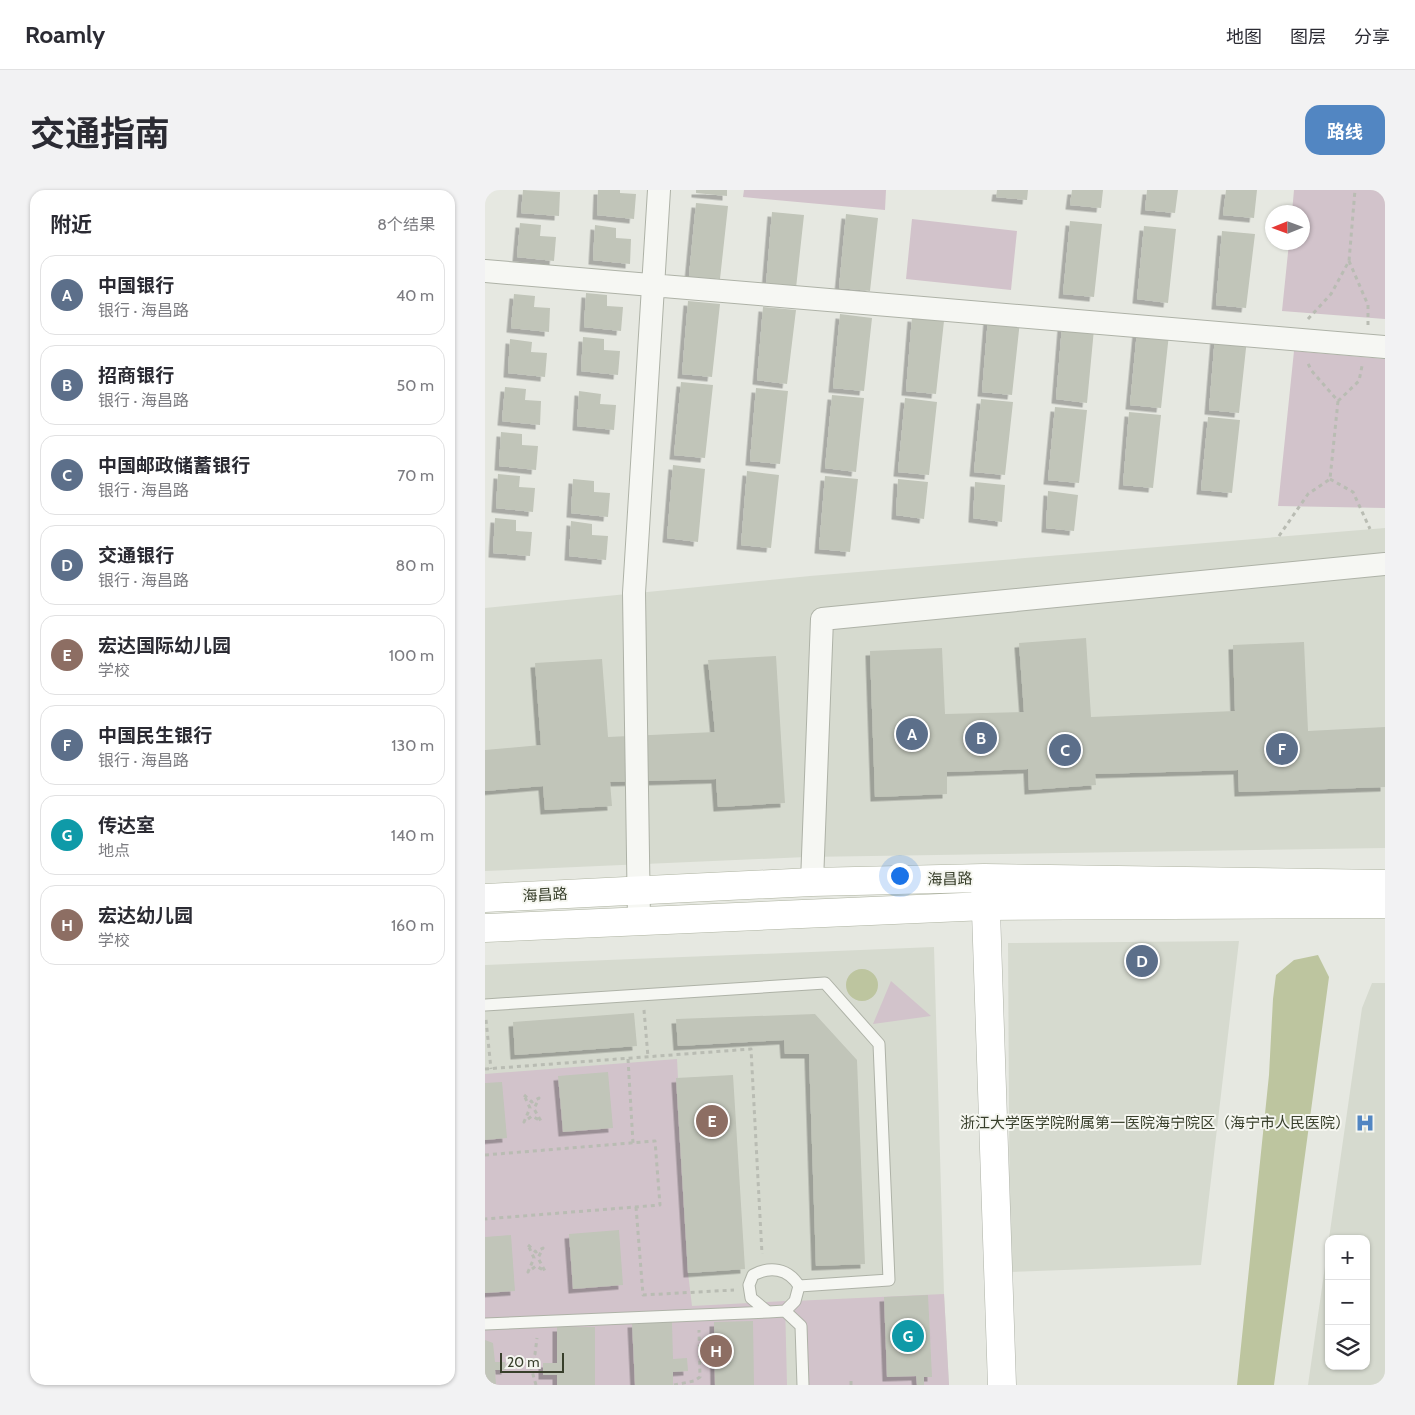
<!DOCTYPE html>
<html lang="zh">
<meta charset="utf-8">
<style>
:root{--surface:#fff;--page:#f2f2f3;--text:#2b2b33;--muted:#7c7c81;--line:#e1e1e2;--accent:#5286c2}
body{margin:0;font-family:Cabin,"Noto Sans SC",sans-serif;background:var(--page);color:var(--text)}
.controls{position:absolute;right:15px;bottom:15px;display:grid;overflow:hidden;border-radius:10px;box-shadow:0 1px 4px #0004}
.controls button{width:45px;height:45px;display:grid;place-items:center;padding:0;border:0;border-bottom:1px solid var(--line);background:var(--surface);color:var(--text);font:25px sans-serif}
.compass{position:absolute;left:780px;top:15px;width:45px;height:45px;border-radius:50%;background:var(--surface);box-shadow:0 1px 4px #0004;rotate:269deg}
.scale{position:absolute;left:15px;bottom:12px;width:64px;box-sizing:border-box;padding-left:5px;border:2px solid #383f2b;border-top:0;font-size:14px;line-height:18px;white-space:nowrap;color:#383f2b;-webkit-text-stroke:4px #f5f6f0;paint-order:stroke}
.you{position:absolute;left:414px;top:685px;width:18px;height:18px;margin:-12px;border:4px solid #fff;border-radius:50%;background:#1a73e8;box-shadow:0 0 0 8px #1a73e833}
.badge{display:grid;place-items:center;width:32px;height:32px;border-radius:50%;background:var(--accent);color:#fff;font-size:16px;font-weight:700}
.pin{position:absolute;translate:-50% -50%;border:2px solid #fff;box-shadow:0 1px 5px #0006}
.list{margin:0;padding:0;list-style:none}
h2{display:flex;justify-content:space-between;align-items:center;height:65px;margin:0;padding:0 20px;font-size:21px}
h2 small{font-size:16px;font-weight:400;color:var(--muted)}
.list li{display:grid;grid-template-columns:32px 1fr auto;gap:15px;align-items:center;box-sizing:border-box;height:80px;margin:0 10px 10px;padding:0 10px;border:1px solid var(--line);border-radius:15px}
.list b{display:block;font-size:19px;white-space:nowrap}
.list p{margin:0;font-size:16px;white-space:nowrap;color:var(--muted)}
.list em{font-size:16px;font-style:normal;color:var(--muted)}
.icon{flex:none;width:28px;height:28px;fill:none;stroke:currentColor;stroke-width:2;stroke-linecap:round;stroke-linejoin:round}
.map{position:relative;flex:none;width:900px;height:1195px;overflow:hidden;border-radius:15px}
header{display:flex;align-items:center;gap:30px;box-sizing:border-box;height:70px;padding:0 25px;background:var(--surface);border-bottom:1px solid var(--line)}
header strong{font-size:24px}
nav{display:flex;gap:28px;margin-inline-start:auto;font-size:18px}
.intro{display:flex;align-items:center;justify-content:space-between;box-sizing:border-box;height:120px;padding:0 30px}
h1{margin:0;font-size:35px}
.button{padding:12px 22px;border-radius:15px;background:var(--accent);color:#fff;font-size:18px;font-weight:700}
main{display:flex;gap:30px;padding:0 30px}
aside{flex:1;background:var(--surface);border-radius:15px;box-shadow:0 1px 4px #0004}
.map>svg:first-child{display:block}
</style>
<header>
<strong>Roamly</strong>
<nav><a>地图</a><a>图层</a><a>分享</a></nav>
</header>
<div class="intro"><h1>交通指南</h1><a class="button">路线</a></div>
<main>
<aside>
<h2>附近<small>8个结果</small></h2>
<ul class="list">
<li><span class="badge" style="background:#5c6f8a">A</span><div><b>中国银行</b><p>银行 · 海昌路</p></div><em>40 m</em></li>
<li><span class="badge" style="background:#5c6f8a">B</span><div><b>招商银行</b><p>银行 · 海昌路</p></div><em>50 m</em></li>
<li><span class="badge" style="background:#5c6f8a">C</span><div><b>中国邮政储蓄银行</b><p>银行 · 海昌路</p></div><em>70 m</em></li>
<li><span class="badge" style="background:#5c6f8a">D</span><div><b>交通银行</b><p>银行 · 海昌路</p></div><em>80 m</em></li>
<li><span class="badge" style="background:#8d6e63">E</span><div><b>宏达国际幼儿园</b><p>学校</p></div><em>100 m</em></li>
<li><span class="badge" style="background:#5c6f8a">F</span><div><b>中国民生银行</b><p>银行 · 海昌路</p></div><em>130 m</em></li>
<li><span class="badge" style="background:#0f9aa8">G</span><div><b>传达室</b><p>地点</p></div><em>140 m</em></li>
<li><span class="badge" style="background:#8d6e63">H</span><div><b>宏达幼儿园</b><p>学校</p></div><em>160 m</em></li>
</ul>
</aside>
<div class="map">
<svg width="900" height="1195" viewBox="0 0 900 1195">
<defs>
<filter id="shadow"><feDropShadow dx="-4.5" dy="4.5" stdDeviation="0" flood-color="#0004"/></filter>
</defs>
<rect width="100%" height="100%" fill="#e6e8e1"/>
<path fill="#d6dacf" fill-rule="evenodd" d="M900,338V658L321,667L0,681V418L325,386Z
M754,751L716,1075L525,1082L523,753Z
M449,757L459,1104L464,1195H0V775Z
M887,793H900V1195H823L877,818ZM844,1049H881V1176H844Z"/>
<path fill="#d2c3cb" d="M259,0H401L400,20L258,7Z
M809,0H900V129L797,121L804,53L818,52V22H807Z
M427,29L532,41L526,100L421,89Z
M809,161L900,169V318L793,316Z
M406,791L446,826L388,834Z
M192,869L203,1083L207,1116L300,1111L302,1195H0V884Z
M459,1104L464,1195H313L309,1111Z"/>
<path fill="#bdc59f" d="M833,765L844,787L789,1195H752L784,885L788,809L791,785L809,770Z
M361 795a16 16 0 1 1 32 0a16 16 0 1 1-32 0Z"/>
<path fill="#c1c5b9" filter="url(#shadow)" d="M38,0L75,2L74,26L36,23Z
M113,0H135V3L151,4L149,29L112,25Z
M211,0H242V6L211,3Z
M512,0H543L542,10L511,7Z
M587,0H618L616,18L585,15Z
M662,0H693L690,23L660,20Z
M741,0H772L769,28L738,25Z
M211,13L243,16L235,89L204,86Z
M287,22L319,25L311,98L281,95Z
M361,24L393,28L385,101L354,98Z
M585,31L617,34L609,107L578,104Z
M35,33L56,35L55,46L71,47L69,71L32,67Z
M110,35L131,38V48L146,49L145,74L108,70Z
M659,36L691,39L683,113L652,109Z
M737,41L770,44L761,118L731,115Z
M101,103L122,105V116L138,117L136,141L99,137Z
M29,104L50,106L49,117L65,118L64,142L26,138Z
M203,111L235,114L227,187L197,184Z
M278,117L311,120L302,194L272,190Z
M355,124L387,128L379,201L348,198Z
M427,127L459,131L451,204L421,201Z
M503,128L535,131L527,205L497,202Z
M577,136L609,139L602,213L571,209Z
M652,141L684,144L676,218L645,215Z
M730,146L762,149L754,223L724,220Z
M98,147L119,149V160L135,161L133,185L96,181Z
M25,149L47,152L46,162L62,163L60,187L23,183Z
M196,192L228,195L220,268L189,265Z
M20,197L41,199L40,210L56,211L55,235L17,231Z
M271,198L303,201L295,274L265,271Z
M94,201L116,204L115,214L131,215L129,240L92,236Z
M347,205L379,208L371,282L340,278Z
M420,208L452,212L444,285L413,282Z
M496,209L528,212L520,285L489,282Z
M570,217L602,220L594,293L563,290Z
M644,222L676,225L668,298L638,295Z
M723,227L755,230L747,303L716,300Z
M16,242L37,244V255L53,256L51,280L14,276Z
M188,275L220,279L213,352L182,348Z
M262,281L294,285L286,358L256,355Z
M13,284L35,286L34,297L50,298L48,322L11,318Z
M340,286L373,289L365,362L334,359Z
M88,289L109,291V302L125,303L123,327L86,323Z
M413,289L443,292L439,329L411,325Z
M490,292L520,295L517,332L488,328Z
M563,301L593,305L589,341L561,338Z
M10,328L31,330V341L47,342L45,366L8,363Z
M86,331L107,334V345L123,346L121,370L84,366Z
M601,448L606,527L750,521L748,455L819,452L823,541L900,537V597L754,602L753,580L610,584L611,595L544,600L543,579L462,582V604L390,607L385,461L457,458L460,524L539,522L534,453Z
M291,466L300,613L233,617L231,589L125,592L127,616L60,620L58,596L0,601V560L56,555L50,473L117,469L123,547L230,542L223,470Z
M149,823L152,856L30,865L28,832Z
M330,824L372,870L380,1074L331,1076L324,864H300L299,850L193,856L191,829Z
M123,882L128,938L78,942L73,886Z
M248,885L260,1079L203,1083L191,888Z
M17,892L22,948L0,950V893Z
M134,1040L138,1095L88,1099L84,1044Z
M26,1045L30,1101L0,1103V1047Z
M443,1105L447,1187H439V1195H432L431,1186L402,1187L399,1107Z
M268,1131L269,1195H230L229,1132Z
M187,1132L188,1169L202,1168L203,1181L188,1182V1195H150L147,1133Z
M72,1137H110V1195H72V1185H58V1173H72Z
M0,1150L8,1153L10,1172H20L21,1180H10L11,1195H0Z"/>
<g fill="none" stroke-linecap="round" stroke-linejoin="round">
<g stroke="#aeb2a7" stroke-width="13">
<path id="lane" d="M0,815L340,793L394,854L404,1090L314,1096
M300,1121L310,1111L314,1096C303,1078 285,1076 268,1085L264,1095L266,1108L283,1122L300,1121L316,1136L318,1195
M0,1134L283,1122"/>
</g>
<g stroke="#aeb2a7" stroke-width="24">
<path id="street" d="M0,81L900,157
M327,692L337,429L900,374
M154,731L149,403L174,0"/>
</g>
<g stroke="#aeb2a7" stroke-width="29">
<path id="secondary" d="M500,692L517,1195"/>
</g>
<g stroke="#aeb3a1" stroke-width="29">
<path id="primary" d="M0,708L327,692L499,688L900,694
M0,738L501,716L900,714"/>
</g>
<path stroke="#b9bcb3" stroke-width="3" stroke-dasharray="4 4" stroke-linecap="butt" d="M864,71L883,115V135
M823,129L846,104L864,71L870,0
M853,211L874,191L877,176
M845,289L868,302L885,339
M794,346L823,304L845,289L853,211L826,180L822,171
M159,820L163,867
M1,830L6,879
M143,869L148,953
M0,879L266,859L277,1064
M39,905L47,912L54,908L49,919L56,931L47,926L39,932L45,918Z
M0,965L170,951L175,1015L0,1029
M151,1017L158,1105L249,1100
M43,1055L51,1062L58,1058L53,1068L60,1081L51,1076L43,1082L49,1068Z
M51,1195L45,1174L50,1164L52,1148
M189,1195L209,1191L215,1187L214,1140
M366,1195V1188"/>
<use href="#lane" stroke="#f6f7f3" stroke-width="11"/>
<use href="#street" stroke="#f6f7f3" stroke-width="22"/>
<use href="#secondary" stroke="#fff" stroke-width="28"/>
<use href="#primary" stroke="#fff" stroke-width="28"/>
</g>
<defs>
<g id="hospital-bare" transform="scale(1.5)"><path d="M-5-5h3v3.5h4V-5h3V5h-3V1.5h-4V5h-3Z" fill="#5286c2" stroke="#f5f6f0" stroke-width="2.5" paint-order="stroke"/></g>
</defs>
<g fill-rule="evenodd">
<use href="#hospital-bare" x="880" y="933"/>
</g>
<g text-anchor="middle" stroke-width="4" stroke-linejoin="round" paint-order="stroke">
<g font-size="15" fill="#383f2b" stroke="#f5f6f0">
<text transform="translate(465 689) rotate(-1)" y="5">海昌路</text>
<text transform="translate(60 705) rotate(-3)" y="5">海昌路</text>
</g>
<g font-size="15" fill="#383f2b" stroke="#f5f6f0" text-anchor="end">
<text x="865" y="938">浙江大学医学院附属第一医院海宁院区（海宁市人民医院）</text>
</g>
</g>
</svg>
<div class="controls">
<button>+</button>
<button>−</button>
<button><svg class="icon" aria-label="layers" viewBox="0 0 24 24"><path d="M12 4l9 5-9 5-9-5zM3 14l9 5 9-5"/></svg></button>
</div>
<svg class="compass" viewBox="-18 -18 36 36"><path d="M0-13l5 13h-10z" fill="#e53935"/><path d="M0 13l5-13h-10z" fill="#7c7c81"/></svg>
<div class="scale">20 m</div>
<div class="you"></div>
<div class="pin badge" style="left:427px;top:544px;background:#5c6f8a">A</div>
<div class="pin badge" style="left:496px;top:548px;background:#5c6f8a">B</div>
<div class="pin badge" style="left:580px;top:560px;background:#5c6f8a">C</div>
<div class="pin badge" style="left:657px;top:771px;background:#5c6f8a">D</div>
<div class="pin badge" style="left:227px;top:931px;background:#8d6e63">E</div>
<div class="pin badge" style="left:797px;top:559px;background:#5c6f8a">F</div>
<div class="pin badge" style="left:423px;top:1146px;background:#0f9aa8">G</div>
<div class="pin badge" style="left:231px;top:1161px;background:#8d6e63">H</div>
</div>
</main>
